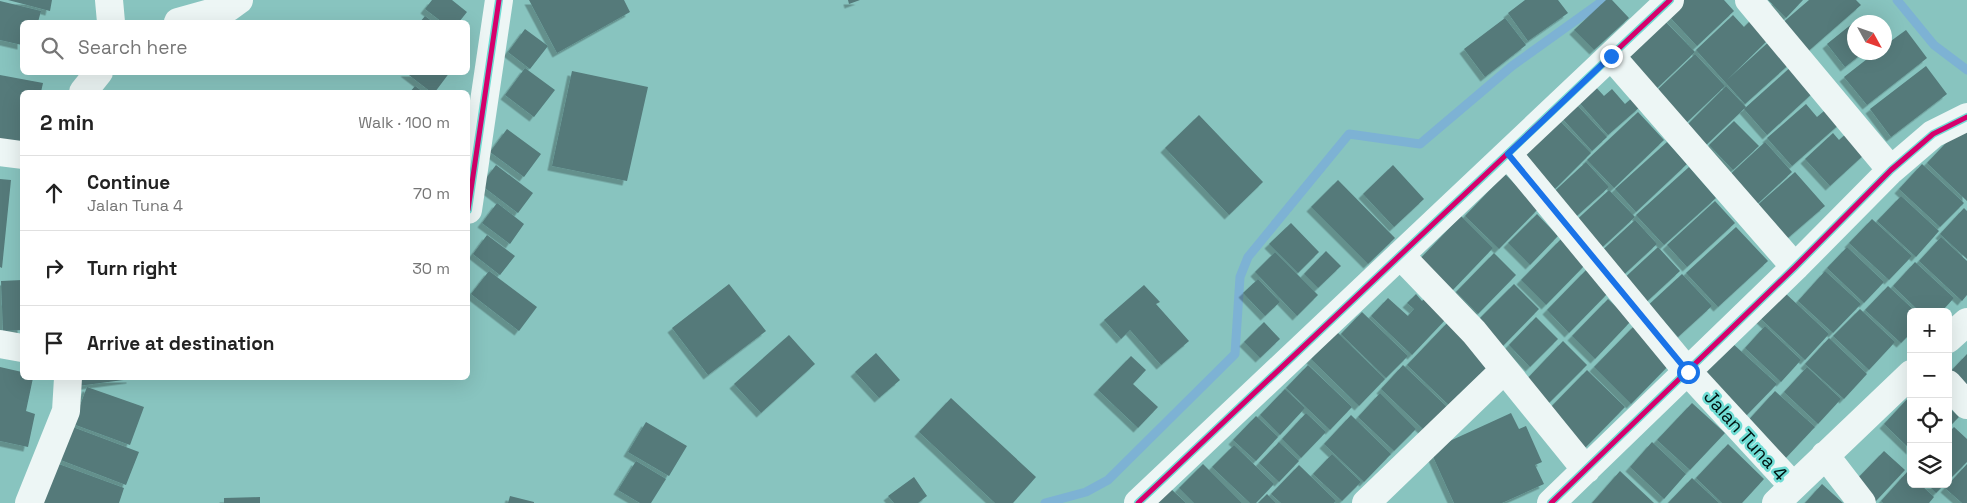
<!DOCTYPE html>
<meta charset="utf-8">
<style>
:root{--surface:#fff;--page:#f6f6f6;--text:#222;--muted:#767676;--line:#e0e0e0}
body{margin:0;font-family:"Space Grotesk",sans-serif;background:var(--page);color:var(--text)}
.controls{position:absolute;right:15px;bottom:15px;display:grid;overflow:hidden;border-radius:8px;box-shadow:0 5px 20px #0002}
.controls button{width:45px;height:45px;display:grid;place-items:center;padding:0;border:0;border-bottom:1px solid var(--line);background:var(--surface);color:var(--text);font:25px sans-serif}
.compass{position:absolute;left:1847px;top:15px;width:45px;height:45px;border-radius:50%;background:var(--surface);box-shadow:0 5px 20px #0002;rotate:130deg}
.stop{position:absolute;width:15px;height:15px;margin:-11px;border:4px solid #1a73e8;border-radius:50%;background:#fff}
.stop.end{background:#1a73e8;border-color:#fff;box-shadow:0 1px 5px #0008}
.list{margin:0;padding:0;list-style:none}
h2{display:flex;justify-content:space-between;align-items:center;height:65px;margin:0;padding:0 20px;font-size:21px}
h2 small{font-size:16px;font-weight:400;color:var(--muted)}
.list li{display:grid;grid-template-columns:32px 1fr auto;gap:15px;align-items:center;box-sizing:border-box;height:75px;padding:0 20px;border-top:1px solid var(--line)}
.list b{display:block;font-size:19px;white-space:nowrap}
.list p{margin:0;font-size:16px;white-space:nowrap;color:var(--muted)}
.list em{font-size:16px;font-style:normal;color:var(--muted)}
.icon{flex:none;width:28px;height:28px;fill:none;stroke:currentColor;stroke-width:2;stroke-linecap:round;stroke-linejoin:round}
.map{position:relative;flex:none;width:1967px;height:503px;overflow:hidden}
.search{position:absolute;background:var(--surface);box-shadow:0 5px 20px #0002;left:20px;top:20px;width:450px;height:55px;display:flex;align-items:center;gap:12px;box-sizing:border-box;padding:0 18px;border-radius:8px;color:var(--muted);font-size:19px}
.panel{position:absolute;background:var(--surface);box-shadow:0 5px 20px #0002;left:20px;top:90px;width:450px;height:290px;border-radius:8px}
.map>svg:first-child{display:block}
</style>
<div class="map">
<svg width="1967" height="503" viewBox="0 0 1967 503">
<defs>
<filter id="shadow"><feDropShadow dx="-4.5" dy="4.5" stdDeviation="0" flood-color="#0004"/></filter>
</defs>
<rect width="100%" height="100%" fill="#88c4bf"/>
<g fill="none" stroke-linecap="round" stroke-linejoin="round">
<path stroke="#7db2d4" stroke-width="9" d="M1897,0L1934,45L1967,70
M1045,503L1086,492L1108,480L1235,354L1240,277L1248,257L1349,134L1420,144L1512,66L1604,0"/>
</g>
<path fill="#547a7a" filter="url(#shadow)" d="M8,0H52L50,11Z
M432,0H452L467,12L459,22H442L425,9Z
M529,0H624L630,12L557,53Z
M848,0H860L849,4Z
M1525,0H1558L1568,13L1528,41L1508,13Z
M1606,0H1612L1629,18L1594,50L1574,30Z
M1680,0H1724L1734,11L1697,46L1666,13Z
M1768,0H1803L1786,18Z
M1809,0H1856L1861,5L1805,54L1780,25Z
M0,1L41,11L38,22H22V45L0,40Z
M1659,15L1695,52L1652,93L1617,56Z
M1733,15L1744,27L1755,16L1773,35L1727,80L1773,38L1794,60L1745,104L1696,50Z
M425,16L433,22H420Z
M1505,18L1526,45L1485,77L1464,49Z
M1853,23L1854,52H1864L1845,67L1827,44Z
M525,29L548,46L530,69L508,52Z
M1906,30L1927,58L1867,105L1844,77L1876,52H1884V46Z
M1695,54L1725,86L1683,126L1652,95Z
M1794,64L1817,89L1767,135L1744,109Z
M1926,66L1947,94L1891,137L1870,109Z
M525,68L555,90L534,117L505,95Z
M572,71L648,87L627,181L552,166Z
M405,72H450L435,92H431Z
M0,75L43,83L41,92H22V150L0,146Z
M1593,84L1604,96L1612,89L1625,104L1633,97L1641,106L1608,135L1576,99Z
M415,86L423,92H410Z
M1726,86L1746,107L1703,148L1684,128Z
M1574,102L1607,137L1592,151L1560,116Z
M1806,104L1817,117L1830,106L1843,121L1792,166L1767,138Z
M1638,112L1664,140L1614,188L1587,160Z
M1199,115L1263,182L1229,215L1165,148Z
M1557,118L1591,153L1555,189L1538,171L1515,159Z
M1734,121L1759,146L1733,170L1709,145Z
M1962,126L1967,130V201L1927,163Z
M507,129L541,154L524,177L490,152Z
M1848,132L1867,152L1830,186L1805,159L1833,133L1839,140Z
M1667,142L1687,164L1636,212L1615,189Z
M1765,142L1792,172L1751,210L1724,180Z
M1586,162L1609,187L1569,223L1546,199Z
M1922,164L1964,203L1940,227L1899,189Z
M496,165L533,193L518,213L481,185Z
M1393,165L1424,199L1394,227L1363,194Z
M1689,167L1716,198L1664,245L1636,215Z
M1795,172L1825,206L1782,243L1753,209Z
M1505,174L1539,208L1499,249L1465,216Z
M0,179L11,180L2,268L0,267Z
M1338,180L1395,238L1368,264L1311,207Z
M1609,190L1635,217L1595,254L1570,226Z
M1901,196L1939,231L1916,257L1877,221Z
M1715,201L1735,223L1687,267L1667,245Z
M497,203L524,224L510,244L482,223Z
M1964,208L1967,211V259L1940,234Z
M1537,214L1558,236L1530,265L1508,243Z
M1461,216L1493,248L1449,294L1417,262Z
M1872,219L1912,256L1889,280L1849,243Z
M1635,220L1657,244L1617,281L1595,257Z
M1291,223L1319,252L1298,273L1269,244Z
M1736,227L1768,261L1718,307L1686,273Z
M487,235L515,256L500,275L473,254Z
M1941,237L1967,261V295L1962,301L1919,261Z
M1561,239L1586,264L1546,305L1521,280Z
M1658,247L1680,271L1641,307L1619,283Z
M1847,247L1884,282L1864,303L1827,268Z
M1326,251L1341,266L1318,288L1304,274Z
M1275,252L1318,295L1297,316L1255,272Z
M1494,253L1516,275L1478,314L1456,292Z
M1915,262L1954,298L1941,312H1920L1893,286Z
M1586,270L1609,292L1569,333L1547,310Z
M489,271L537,307L519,331L471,294Z
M1825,271L1861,304L1833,333L1798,301Z
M1682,274L1712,306L1678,337L1661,318L1643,310Z
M1258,279L1280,302L1265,316L1243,293Z
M22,280V330L3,331L1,281Z
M729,284L766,331L708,375L672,328Z
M1514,284L1539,309L1501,348L1475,323Z
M1144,285L1160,302L1156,304L1189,341L1161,365L1130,330L1121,339L1104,320Z
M1888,286L1916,312H1911V333L1901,343L1865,310Z
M1784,292L1829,334L1805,360L1760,318Z
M1416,294L1422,301L1426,297L1447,318L1412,355L1371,316L1388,298L1408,316L1414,309L1407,303Z
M1608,299L1631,321L1595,359L1572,336Z
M1860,309L1895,342L1869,370L1833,336Z
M1362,312L1408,356L1386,378L1341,334Z
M1536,317L1558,339L1530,367L1509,345Z
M1449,321L1494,365L1453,409L1407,365Z
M1264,322L1280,339L1260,358L1244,342Z
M1636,324L1673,361L1631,404L1594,367Z
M1765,326L1801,360L1781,382L1745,348Z
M1337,332L1385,379L1359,406L1311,359Z
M789,335L815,364L761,413L734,384Z
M1829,338L1867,374L1844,399L1805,364Z
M1563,341L1587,365L1546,406L1523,383Z
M1731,342L1777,384L1744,418L1699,376Z
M876,353L900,380L879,398L855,372Z
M1967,354V386L1951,371Z
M1131,356L1146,370L1133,384L1158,407L1138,428L1098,390Z
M1308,365L1352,407L1330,430L1286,388Z
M1403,365L1447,407L1425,431L1381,389Z
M0,367L22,372V378H33L26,411L35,414L28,447L0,441Z
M1807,367L1841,399L1818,424L1784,392Z
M1587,370L1625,407L1585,448L1547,411Z
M77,378H131V379L78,386Z
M87,387L144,407L130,445L73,424Z
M1285,389L1305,408L1280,435L1260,415Z
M1775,391L1815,427L1782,462L1744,425Z
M1380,393L1416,429L1394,451L1358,417Z
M1911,395V450L1884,424Z
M951,398L1036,477L1013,503H995L919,432Z
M1692,403L1725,433L1690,470L1657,440Z
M1948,406L1959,417L1948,428Z
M1306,413L1326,432L1301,458L1282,439Z
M1511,413L1519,429L1526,426L1542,462L1535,465L1544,484L1502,503H1454L1430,450Z
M1351,415L1391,454L1364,482L1324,444Z
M1256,416L1278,437L1256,461L1233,440Z
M646,422L687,446L669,476L628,452Z
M70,426L139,452L126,485L58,459Z
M1954,427L1967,439V462L1948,481V433Z
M1279,442L1299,461L1279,482L1259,463Z
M1652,442L1686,474L1664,499L1630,467Z
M1728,444L1764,479L1742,503H1722L1696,478Z
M1234,445L1274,484L1256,503H1250L1212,467Z
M1884,451L1905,470L1876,501L1855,481Z
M1332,454L1361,482L1342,501L1313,474Z
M636,461L666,479L651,503H640L618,490Z
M56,463L124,488L119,503H41Z
M1203,464L1242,503H1194L1179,488Z
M1967,464V503H1962L1945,488Z
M1299,465L1336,501L1334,503H1281L1271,494Z
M1620,471L1654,503H1592Z
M1907,472L1911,476V484H1920L1934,497L1929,503H1883L1881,501Z
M914,477L927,496L918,503H894L888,496Z
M1692,478L1719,503H1668Z
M1822,484L1843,503H1805Z
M1927,484H1945L1936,493Z
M1171,489L1186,503H1157Z
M1267,494L1276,503H1258Z
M510,496L534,502V503H508Z
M260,497V503H224V498Z"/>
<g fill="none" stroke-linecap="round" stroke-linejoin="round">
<path stroke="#edf6f5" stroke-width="28" d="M109,0L111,22
M1749,0L1891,170
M178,22L228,8L239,0
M1611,56L1795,267
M83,92L99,72
M0,152L22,155
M1508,154L1688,372L1793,486
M468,210L499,0
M1400,255L1474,332L1586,470
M1948,339L1967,322
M0,344L22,348
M1948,384L1967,405
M1825,455L1862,503
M29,503L66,411L68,378
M1138,503L1670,0
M1366,503L1504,370
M1551,503L1795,267L1891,170L1933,134L1967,117
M1776,503L1911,374"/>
<g stroke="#6fdcd4" stroke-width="8">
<path id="cycleway" d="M468,210L499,0
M1138,503L1670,0
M1551,503L1795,267L1891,170L1933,134L1967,117"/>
</g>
<use href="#cycleway" stroke="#d6006c" stroke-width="5"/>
</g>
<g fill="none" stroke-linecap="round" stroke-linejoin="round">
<path stroke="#1a73e8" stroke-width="6" d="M1611,56L1508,154L1688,372"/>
</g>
<g text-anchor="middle" stroke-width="5" stroke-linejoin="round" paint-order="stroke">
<g font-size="19" fill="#001311" stroke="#6fdcd4">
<text transform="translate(1746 435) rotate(48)" y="7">Jalan Tuna 4</text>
</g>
</g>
</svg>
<div class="controls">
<button>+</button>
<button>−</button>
<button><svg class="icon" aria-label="locate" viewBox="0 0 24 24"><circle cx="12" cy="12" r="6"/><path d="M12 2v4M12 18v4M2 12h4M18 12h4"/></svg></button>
<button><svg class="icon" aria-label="layers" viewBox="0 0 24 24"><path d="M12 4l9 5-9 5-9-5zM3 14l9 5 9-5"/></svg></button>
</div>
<svg class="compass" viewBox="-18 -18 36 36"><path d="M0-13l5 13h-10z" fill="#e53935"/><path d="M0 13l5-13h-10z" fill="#767676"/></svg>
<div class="stop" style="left:1688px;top:372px"></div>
<div class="stop end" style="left:1611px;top:56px"></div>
<div class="search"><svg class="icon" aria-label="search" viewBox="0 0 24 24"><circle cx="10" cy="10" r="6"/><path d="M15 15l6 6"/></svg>Search here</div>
<section class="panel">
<h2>2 min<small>Walk · 100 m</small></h2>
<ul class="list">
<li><svg class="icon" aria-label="ahead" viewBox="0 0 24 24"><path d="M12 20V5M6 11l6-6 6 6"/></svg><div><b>Continue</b><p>Jalan Tuna 4</p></div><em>70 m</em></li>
<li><svg class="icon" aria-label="right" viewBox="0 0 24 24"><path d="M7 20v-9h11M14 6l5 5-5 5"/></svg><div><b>Turn right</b></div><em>30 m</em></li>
<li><svg class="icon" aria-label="arrive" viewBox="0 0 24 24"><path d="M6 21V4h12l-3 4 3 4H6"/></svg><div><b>Arrive at destination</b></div></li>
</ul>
</section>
</div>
